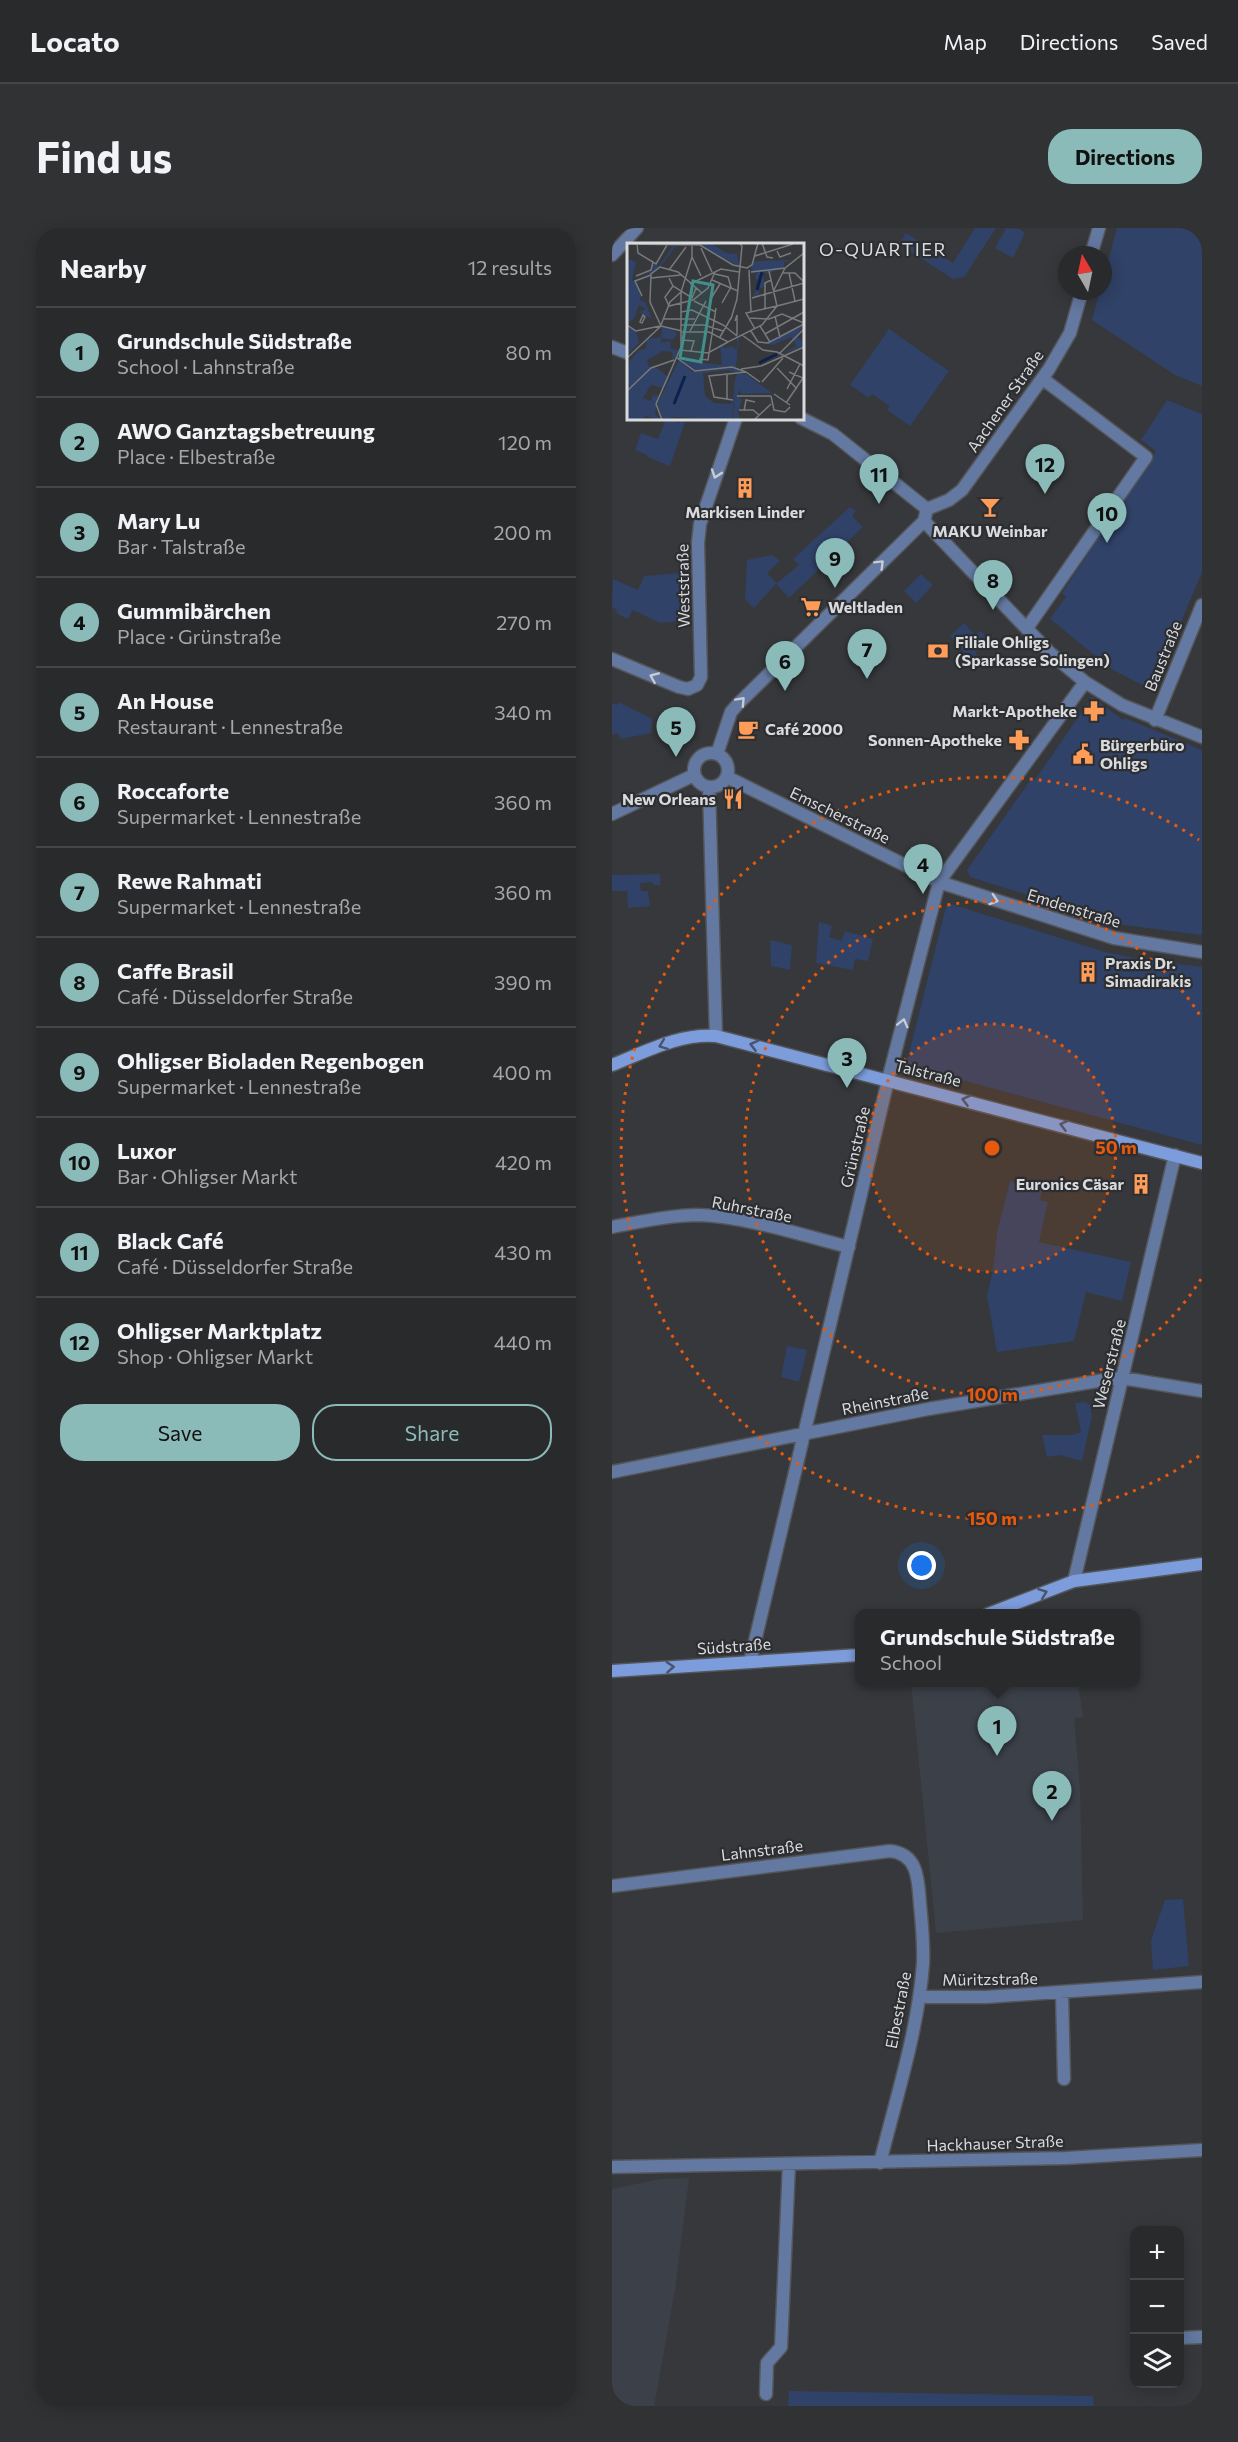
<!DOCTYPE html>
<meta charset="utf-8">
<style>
:root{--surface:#282a2c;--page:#303234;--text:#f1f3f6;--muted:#a5a7a9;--line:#444648;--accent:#8bbbb9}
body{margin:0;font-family:Commissioner,sans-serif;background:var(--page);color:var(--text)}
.controls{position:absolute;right:18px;bottom:18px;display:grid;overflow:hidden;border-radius:12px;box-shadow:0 3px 15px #0003}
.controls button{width:54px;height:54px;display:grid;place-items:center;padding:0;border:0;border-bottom:2px solid var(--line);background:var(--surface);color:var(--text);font:30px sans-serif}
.compass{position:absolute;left:446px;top:18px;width:54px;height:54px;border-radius:50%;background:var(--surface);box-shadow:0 3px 15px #0003;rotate:351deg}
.you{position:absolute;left:310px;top:1338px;width:21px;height:21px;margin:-15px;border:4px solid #fff;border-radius:50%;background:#1a73e8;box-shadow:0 0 0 9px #1a73e833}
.badge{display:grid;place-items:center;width:39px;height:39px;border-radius:50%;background:var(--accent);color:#111;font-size:20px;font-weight:700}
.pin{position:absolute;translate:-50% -50px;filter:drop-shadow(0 2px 3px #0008)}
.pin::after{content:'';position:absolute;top:32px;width:21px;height:18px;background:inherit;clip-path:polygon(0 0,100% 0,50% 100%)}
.popup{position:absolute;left:243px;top:1381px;width:285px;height:78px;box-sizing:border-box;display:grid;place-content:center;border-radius:12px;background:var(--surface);filter:drop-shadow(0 2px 4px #0005);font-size:20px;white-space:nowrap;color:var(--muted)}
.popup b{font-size:22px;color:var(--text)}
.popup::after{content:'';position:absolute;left:50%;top:100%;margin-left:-12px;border:12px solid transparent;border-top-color:var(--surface)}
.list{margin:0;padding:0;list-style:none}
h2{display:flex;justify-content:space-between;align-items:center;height:78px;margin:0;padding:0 24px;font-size:26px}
h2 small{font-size:20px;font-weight:400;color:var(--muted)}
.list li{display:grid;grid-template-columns:39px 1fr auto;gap:18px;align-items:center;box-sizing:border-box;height:90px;padding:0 24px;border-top:2px solid var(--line)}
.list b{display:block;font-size:22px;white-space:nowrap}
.list p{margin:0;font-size:20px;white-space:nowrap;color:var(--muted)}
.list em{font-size:20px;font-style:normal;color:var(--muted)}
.actions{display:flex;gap:12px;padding:18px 24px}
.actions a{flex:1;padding:14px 0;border:2px solid var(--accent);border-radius:24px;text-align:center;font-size:21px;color:var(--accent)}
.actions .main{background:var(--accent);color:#111}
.icon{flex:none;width:33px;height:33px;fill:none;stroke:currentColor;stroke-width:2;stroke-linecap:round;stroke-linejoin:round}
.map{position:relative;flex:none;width:590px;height:2178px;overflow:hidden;border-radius:24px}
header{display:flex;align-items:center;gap:36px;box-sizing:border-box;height:84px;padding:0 30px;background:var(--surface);border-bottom:2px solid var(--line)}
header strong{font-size:28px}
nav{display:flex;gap:33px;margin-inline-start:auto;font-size:21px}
.intro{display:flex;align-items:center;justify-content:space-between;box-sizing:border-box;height:144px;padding:0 36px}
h1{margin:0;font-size:42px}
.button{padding:15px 27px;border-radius:24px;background:var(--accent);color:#111;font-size:21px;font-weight:700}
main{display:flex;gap:36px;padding:0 36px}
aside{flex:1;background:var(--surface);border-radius:24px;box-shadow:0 3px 15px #0003}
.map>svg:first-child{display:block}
</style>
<header>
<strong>Locato</strong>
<nav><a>Map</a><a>Directions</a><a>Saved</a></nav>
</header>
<div class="intro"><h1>Find us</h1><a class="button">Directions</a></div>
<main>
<aside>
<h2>Nearby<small>12 results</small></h2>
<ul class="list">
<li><span class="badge">1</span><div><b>Grundschule Südstraße</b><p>School · Lahnstraße</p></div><em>80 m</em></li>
<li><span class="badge">2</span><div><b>AWO Ganztagsbetreuung</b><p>Place · Elbestraße</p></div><em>120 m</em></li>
<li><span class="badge">3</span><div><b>Mary Lu</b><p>Bar · Talstraße</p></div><em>200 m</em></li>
<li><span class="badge">4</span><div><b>Gummibärchen</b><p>Place · Grünstraße</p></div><em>270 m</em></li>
<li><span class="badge">5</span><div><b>An House</b><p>Restaurant · Lennestraße</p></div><em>340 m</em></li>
<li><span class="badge">6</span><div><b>Roccaforte</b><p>Supermarket · Lennestraße</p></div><em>360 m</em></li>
<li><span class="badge">7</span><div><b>Rewe Rahmati</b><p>Supermarket · Lennestraße</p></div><em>360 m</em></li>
<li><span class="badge">8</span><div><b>Caffe Brasil</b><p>Café · Düsseldorfer Straße</p></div><em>390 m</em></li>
<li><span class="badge">9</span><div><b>Ohligser Bioladen Regenbogen</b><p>Supermarket · Lennestraße</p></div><em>400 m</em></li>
<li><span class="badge">10</span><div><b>Luxor</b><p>Bar · Ohligser Markt</p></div><em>420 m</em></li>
<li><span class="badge">11</span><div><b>Black Café</b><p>Café · Düsseldorfer Straße</p></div><em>430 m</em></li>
<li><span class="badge">12</span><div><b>Ohligser Marktplatz</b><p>Shop · Ohligser Markt</p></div><em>440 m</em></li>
</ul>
<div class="actions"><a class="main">Save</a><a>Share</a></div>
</aside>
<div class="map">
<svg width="590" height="2178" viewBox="0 0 590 2178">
<rect width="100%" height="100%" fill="#36383b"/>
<path fill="#3c4049" d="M361,1454L466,1455L471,1489L462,1490L468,1561L471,1692L324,1705L299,1455H338L339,1459L358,1457Z
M77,1950L63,2062L42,2178H0V1961L48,1951Z"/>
<path fill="#304267" d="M363,0H384L352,49L341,51L287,16L294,5L341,35Z
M394,0L407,1L413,5L401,30L383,20Z
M505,0H590V158L563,147L480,92L488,63H491V52Z
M277,101L337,143L298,198L275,182L278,178L260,166L257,170L238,157Z
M555,172L590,186V344L540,462L501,442L438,391L454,369L450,365L544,223L529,212Z
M54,191L67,195L69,192L73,194L58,238L35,229V227L23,222L29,205L46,211Z
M238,279L244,283L240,288L251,299L177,370L164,356L142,380L133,371L135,332L160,327L168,333L155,345L165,355L187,337L181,331Z
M70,345L71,393L48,395L21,382L16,391L4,385L5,382L0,379L1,351L26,362L32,348Z
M309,346L321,357L304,375L292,363Z
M352,395L363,407L369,403L378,413L363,425L372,437L367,441L338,408Z
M480,469L511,492L513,490L590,522V707L512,697L358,649L355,642L420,550L423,552Z
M7,474L40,491L39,505L9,511L6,505L0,507V475L5,477Z
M48,646L49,657H41V654L28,655L29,663H36L38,678L16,680L15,663H0V647Z
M339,676L493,724L532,732L590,739V917L294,837L334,679Z
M207,694L220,698L217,709L229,713L233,703L261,711L256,733L243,731L241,742L204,735Z
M158,712L180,717L178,742L159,738Z
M398,953L430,961L428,972L436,974L427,1014L519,1034L510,1073L474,1064L462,1113L385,1124L375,1068L381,1042L385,1004Z
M175,1118L195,1122L187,1154L169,1149Z
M473,1174L478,1177L480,1188L470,1233L448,1227L435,1229L430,1207H460L469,1204L463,1175Z
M571,1671L577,1738L541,1742L539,1712L553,1672Z
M177,2163L481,2168L482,2178H176Z"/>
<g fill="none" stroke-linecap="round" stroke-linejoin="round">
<g stroke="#535558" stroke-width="15">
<path id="street" d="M0,27L25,0
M479,27L487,0
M0,119L16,125
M189,190L221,206L315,281
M315,281L337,272L350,262L437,141L458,105L470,63
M312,293L437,424L473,454L510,477L590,509
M415,400L534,229L431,151
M0,431L67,459L76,461L85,457L89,449L86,315L88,296L124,190
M543,492L590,377
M82 542a17 17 0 1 1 34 0a17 17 0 1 1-34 0Z
M105,526L119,484L126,476L312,293L315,281
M115,549L327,654L502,710L590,724
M97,559L104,808
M0,586L82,547
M0,999C28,994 58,987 87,987C131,988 193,1008 237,1019
M0,1244L316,1181L498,1151L510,1150L590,1163
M462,1353L563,927
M138,1434L276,852L327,654L473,454
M0,1658L278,1623C307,1626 306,1653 308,1676C310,1696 312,1716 311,1736C306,1803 284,1870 268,1935
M450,1765L452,1851
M307,1769H374L590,1754
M0,1939L454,1930L590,1922
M568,2110L590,2109
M154,2166L155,2135L169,2119L177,1936"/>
</g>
<g stroke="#535558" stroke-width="15">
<path id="secondary" d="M0,837C33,824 68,805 104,808L590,935
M376,1386L462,1353L590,1336
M0,1443L247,1427"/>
</g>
<use href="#street" stroke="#6479a1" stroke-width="12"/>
<use href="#secondary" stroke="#7c9cdc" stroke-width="12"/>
</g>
<defs><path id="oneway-chevron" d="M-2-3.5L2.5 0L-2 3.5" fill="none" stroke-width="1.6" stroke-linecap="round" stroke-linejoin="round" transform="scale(1.5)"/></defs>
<g stroke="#c7cbd3">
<use href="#oneway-chevron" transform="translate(104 246) rotate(109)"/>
<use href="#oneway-chevron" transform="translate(268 336) rotate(-45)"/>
<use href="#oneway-chevron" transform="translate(42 449) rotate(-157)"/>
<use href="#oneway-chevron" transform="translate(129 473) rotate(-47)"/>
<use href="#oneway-chevron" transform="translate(382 672) rotate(18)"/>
<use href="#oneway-chevron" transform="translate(291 795) rotate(-76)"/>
</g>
<g stroke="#48546d">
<use href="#oneway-chevron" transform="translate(51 817) rotate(159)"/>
<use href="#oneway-chevron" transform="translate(142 817) rotate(-166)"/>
<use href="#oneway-chevron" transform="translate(354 872) rotate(-166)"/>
<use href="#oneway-chevron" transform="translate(452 897) rotate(-165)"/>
<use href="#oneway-chevron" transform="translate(431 1365) rotate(-21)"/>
<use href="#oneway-chevron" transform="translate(58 1439) rotate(-4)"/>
</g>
<circle cx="380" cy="920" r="124" fill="#e8590c" fill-opacity=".12"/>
<g fill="none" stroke="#e8590c" stroke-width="3" stroke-dasharray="3 6">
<circle cx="380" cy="920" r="124"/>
<path d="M589 1051A247 247 0 1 1 589 789"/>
<path d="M587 1228A371 371 0 1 1 587 612"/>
</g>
<defs>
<g id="building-bare" transform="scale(1.62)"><path d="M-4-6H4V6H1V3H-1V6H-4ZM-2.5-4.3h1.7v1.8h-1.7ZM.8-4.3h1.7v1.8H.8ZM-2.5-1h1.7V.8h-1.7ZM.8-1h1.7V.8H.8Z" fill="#fe9c58" stroke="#2c2e31" stroke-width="2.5" paint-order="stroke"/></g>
<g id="bar-bare" transform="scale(1.62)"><path d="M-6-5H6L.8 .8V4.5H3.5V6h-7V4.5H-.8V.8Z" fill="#fe9c58" stroke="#2c2e31" stroke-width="2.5" paint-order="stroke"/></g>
<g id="supermarket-bare" transform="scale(1.62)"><path d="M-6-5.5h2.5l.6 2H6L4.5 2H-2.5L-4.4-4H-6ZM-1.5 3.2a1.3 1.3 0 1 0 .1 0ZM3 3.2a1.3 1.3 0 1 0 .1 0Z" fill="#fe9c58" stroke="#2c2e31" stroke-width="2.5" paint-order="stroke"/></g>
<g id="bank-bare" transform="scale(1.62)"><path d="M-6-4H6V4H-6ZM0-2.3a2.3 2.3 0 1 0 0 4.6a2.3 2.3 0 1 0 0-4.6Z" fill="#fe9c58" stroke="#2c2e31" stroke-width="2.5" paint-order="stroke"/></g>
<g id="pharmacy-bare" transform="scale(1.62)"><path d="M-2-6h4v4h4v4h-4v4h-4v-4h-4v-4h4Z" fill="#fe9c58" stroke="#2c2e31" stroke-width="2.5" paint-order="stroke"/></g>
<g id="cafe-bare" transform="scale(1.62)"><path d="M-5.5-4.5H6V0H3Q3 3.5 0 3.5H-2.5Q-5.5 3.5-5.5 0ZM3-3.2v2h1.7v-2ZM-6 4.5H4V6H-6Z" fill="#fe9c58" stroke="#2c2e31" stroke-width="2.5" paint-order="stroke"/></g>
<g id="civic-bare" transform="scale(1.62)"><path d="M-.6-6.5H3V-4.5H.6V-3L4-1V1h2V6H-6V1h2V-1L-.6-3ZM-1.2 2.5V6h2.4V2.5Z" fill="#fe9c58" stroke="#2c2e31" stroke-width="2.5" paint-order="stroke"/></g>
<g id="restaurant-bare" transform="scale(1.62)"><path d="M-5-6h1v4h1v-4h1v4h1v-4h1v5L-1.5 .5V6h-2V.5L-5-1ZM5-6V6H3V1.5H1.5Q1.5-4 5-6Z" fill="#fe9c58" stroke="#2c2e31" stroke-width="2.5" paint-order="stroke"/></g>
</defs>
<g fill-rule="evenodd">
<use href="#building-bare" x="133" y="260"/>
<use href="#bar-bare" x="378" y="279"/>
<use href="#supermarket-bare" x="199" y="379"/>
<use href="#bank-bare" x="326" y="423"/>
<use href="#pharmacy-bare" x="482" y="483"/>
<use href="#cafe-bare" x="136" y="501"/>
<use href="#pharmacy-bare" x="407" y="512"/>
<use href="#civic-bare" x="471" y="526"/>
<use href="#restaurant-bare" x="121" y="571"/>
<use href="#building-bare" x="476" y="744"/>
<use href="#building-bare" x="529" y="956"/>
</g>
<g text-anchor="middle" stroke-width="4.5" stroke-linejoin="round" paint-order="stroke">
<g font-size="16" fill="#d9dadc" stroke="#2c2e31">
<text transform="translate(393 173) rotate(-55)" y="6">Aachener Straße</text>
<text transform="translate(71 358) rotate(-91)" y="6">Weststraße</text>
<text transform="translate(551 428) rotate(-68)" y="6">Baustraße</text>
<text transform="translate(228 587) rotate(26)" y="6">Emscherstraße</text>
<text transform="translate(462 680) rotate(17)" y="6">Emdenstraße</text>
<text transform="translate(316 845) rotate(14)" y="6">Talstraße</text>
<text transform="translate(243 919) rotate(-77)" y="6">Grünstraße</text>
<text transform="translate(140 981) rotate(11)" y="6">Ruhrstraße</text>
<text transform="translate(497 1136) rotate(-76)" y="6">Weserstraße</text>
<text transform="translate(273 1173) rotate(-11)" y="6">Rheinstraße</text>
<text transform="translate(122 1418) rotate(-4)" y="6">Südstraße</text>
<text transform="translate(150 1622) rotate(-7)" y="6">Lahnstraße</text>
<text transform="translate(378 1751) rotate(-1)" y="6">Müritzstraße</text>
<text transform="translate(286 1782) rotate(-79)" y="6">Elbestraße</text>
<text transform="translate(383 1915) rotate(-2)" y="6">Hackhauser Straße</text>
</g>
<g font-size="16" font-weight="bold" fill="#d9dadc" stroke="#2c2e31" text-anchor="start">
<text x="133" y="290" text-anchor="middle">Markisen Linder</text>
<text x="378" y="309" text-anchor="middle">MAKU Weinbar</text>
<text x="216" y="385">Weltladen</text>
<text x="343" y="420">Filiale Ohligs<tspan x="343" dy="18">(Sparkasse Solingen)</tspan></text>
<text x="465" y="489" text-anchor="end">Markt-Apotheke</text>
<text x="153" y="507">Café 2000</text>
<text x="390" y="518" text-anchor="end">Sonnen-Apotheke</text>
<text x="488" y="523">Bürgerbüro<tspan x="488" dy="18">Ohligs</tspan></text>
<text x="104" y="577" text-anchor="end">New Orleans</text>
<text x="493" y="741">Praxis Dr.<tspan x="493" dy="18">Simadirakis</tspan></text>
<text x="512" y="962" text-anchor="end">Euronics Cäsar</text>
</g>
<g font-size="18" letter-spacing="1.5" fill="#d9dadc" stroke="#2c2e31">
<text x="271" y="28">O-QUARTIER</text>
</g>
</g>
<g transform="translate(15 15)">
<rect width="177" height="177" fill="#36383b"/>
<path d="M67,0H84L99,10L110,11L112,23ZM46,3H49L34,23L24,31L8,38L15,53L12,57L18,59L25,76L12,69L19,66L12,62L7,76L0,80V38H4L0,37V15L9,19L5,38L13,36L24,30L18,31L25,27L26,21L32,23ZM167,17L157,19V24L141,31L135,28L138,43L132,46V53L126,54L132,38L128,35L130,29L123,30L127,18ZM0,82L9,88L12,100L0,112ZM177,82L169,94L177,98V103L154,111L170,103L164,94L146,102L136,100ZM35,84L47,87L53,89L47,87L50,91L46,97L34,95V100L43,98L44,106L52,107L46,117L45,109L36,108L20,117L22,124L30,125L42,135L37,145L24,142L16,155L24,158L26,152L32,153L28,171L34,177L18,173L14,177H0V121L12,107L19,106L20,96L34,94ZM110,94H112L109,124L70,128L53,117L95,122L93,100L97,105L105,103L110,107ZM52,117L66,129L103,125L110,126L117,131L100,127L76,130L78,153L87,160L105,161L109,131L108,137L110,131H119L145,150L114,151L113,147L110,153L115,157L111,169L113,177H106L108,140L105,177L48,174L36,177L30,162Z" fill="#304267"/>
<path fill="none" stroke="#0d214f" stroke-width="3" d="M130,47L135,29M132,120L150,111M47,161L58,133"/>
<path fill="none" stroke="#77797b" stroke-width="1.5" d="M10,0L11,10L29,21L40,2M135,0L140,14L146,15M0,1L73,2L106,22L120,25L125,22L131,0M74,5L85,29M150,8L153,14L164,10M128,13L166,1M65,14L74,33M42,27L59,4M122,27L124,69M124,29L158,25L177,10M156,30H168L177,39M162,30L168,58M88,31L101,34L104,44L95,60M9,33L24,27L26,19M24,35L54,32M42,35L46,43L65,55L69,45M85,37L111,48M63,41L94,26L112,29M46,43L38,54L42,63L66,57L81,45L88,29M147,47L158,25M15,53L8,38L24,32M125,55L177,40M83,57L93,41M67,58L89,69M138,65V40L144,37M54,69L65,67L96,82L110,93M16,72L18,74L15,80L13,79ZM148,73L153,95M121,75L142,76L155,71L177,80M36,76H68M104,76L110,56L115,3L112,0M108,78L110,72V92M0,82L9,88L33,83M34,82L43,59L54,49M54,82H77L96,88M34,83L23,59L24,31L33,24L51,29L75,50M34,83L55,88M133,83L143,99M128,86L119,70L150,63L142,28M63,88L79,58M124,88L131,99L141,100L177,81M55,89H82L101,99L135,82L150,63L177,56M138,91L177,69M115,92L136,107L150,109L177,123M93,94L104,75M55,97L67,98L64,108M53,107L81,110L101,99M152,111L177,86M0,115L34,83M50,115L68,128L105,124L119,129M72,116L81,117L89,65M150,125L170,146M114,126L134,123L177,104M135,139L156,115M160,146L173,121M0,148L24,125L47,117M147,151L163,162M110,153H144M144,153L147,167L158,169L163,164M100,157V132M106,157L87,154L82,133L119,129L133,139M159,160L176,135L162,129M112,167H126L132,172M117,168L119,157L128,159M35,177L29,161L54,104V49L65,14V3M127,177L144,161"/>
<path fill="#428f8a" fill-opacity="0.15" stroke="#428f8a" stroke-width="3" d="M66,38L86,42L74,119L53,115Z"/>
<rect width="177" height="177" fill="none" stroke="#d9dadc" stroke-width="3"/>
</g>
<circle cx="380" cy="920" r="9" fill="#e8590c" stroke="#2c2e31" stroke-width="3"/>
<g font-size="18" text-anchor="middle" font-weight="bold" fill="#e8590c" stroke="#2c2e31" stroke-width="4.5" stroke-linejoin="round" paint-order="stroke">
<text x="504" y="926">50 m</text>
<text x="380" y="1173">100 m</text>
<text x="380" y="1297">150 m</text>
</g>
</svg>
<div class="controls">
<button>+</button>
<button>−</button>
<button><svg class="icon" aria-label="layers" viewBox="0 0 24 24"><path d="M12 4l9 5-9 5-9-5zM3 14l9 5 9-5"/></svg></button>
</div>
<svg class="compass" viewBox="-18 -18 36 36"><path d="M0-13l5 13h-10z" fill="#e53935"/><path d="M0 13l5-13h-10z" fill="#a5a7a9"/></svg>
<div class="you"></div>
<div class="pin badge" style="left:385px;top:1528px">1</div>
<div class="popup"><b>Grundschule Südstraße</b>School</div>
<div class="pin badge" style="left:440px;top:1593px">2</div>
<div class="pin badge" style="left:235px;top:860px">3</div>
<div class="pin badge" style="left:311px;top:666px">4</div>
<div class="pin badge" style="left:64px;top:529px">5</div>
<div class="pin badge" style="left:173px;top:463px">6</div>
<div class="pin badge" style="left:255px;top:451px">7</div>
<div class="pin badge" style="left:381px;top:382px">8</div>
<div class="pin badge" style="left:223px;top:360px">9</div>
<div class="pin badge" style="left:495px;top:315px">10</div>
<div class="pin badge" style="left:267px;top:276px">11</div>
<div class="pin badge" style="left:433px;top:266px">12</div>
</div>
</main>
